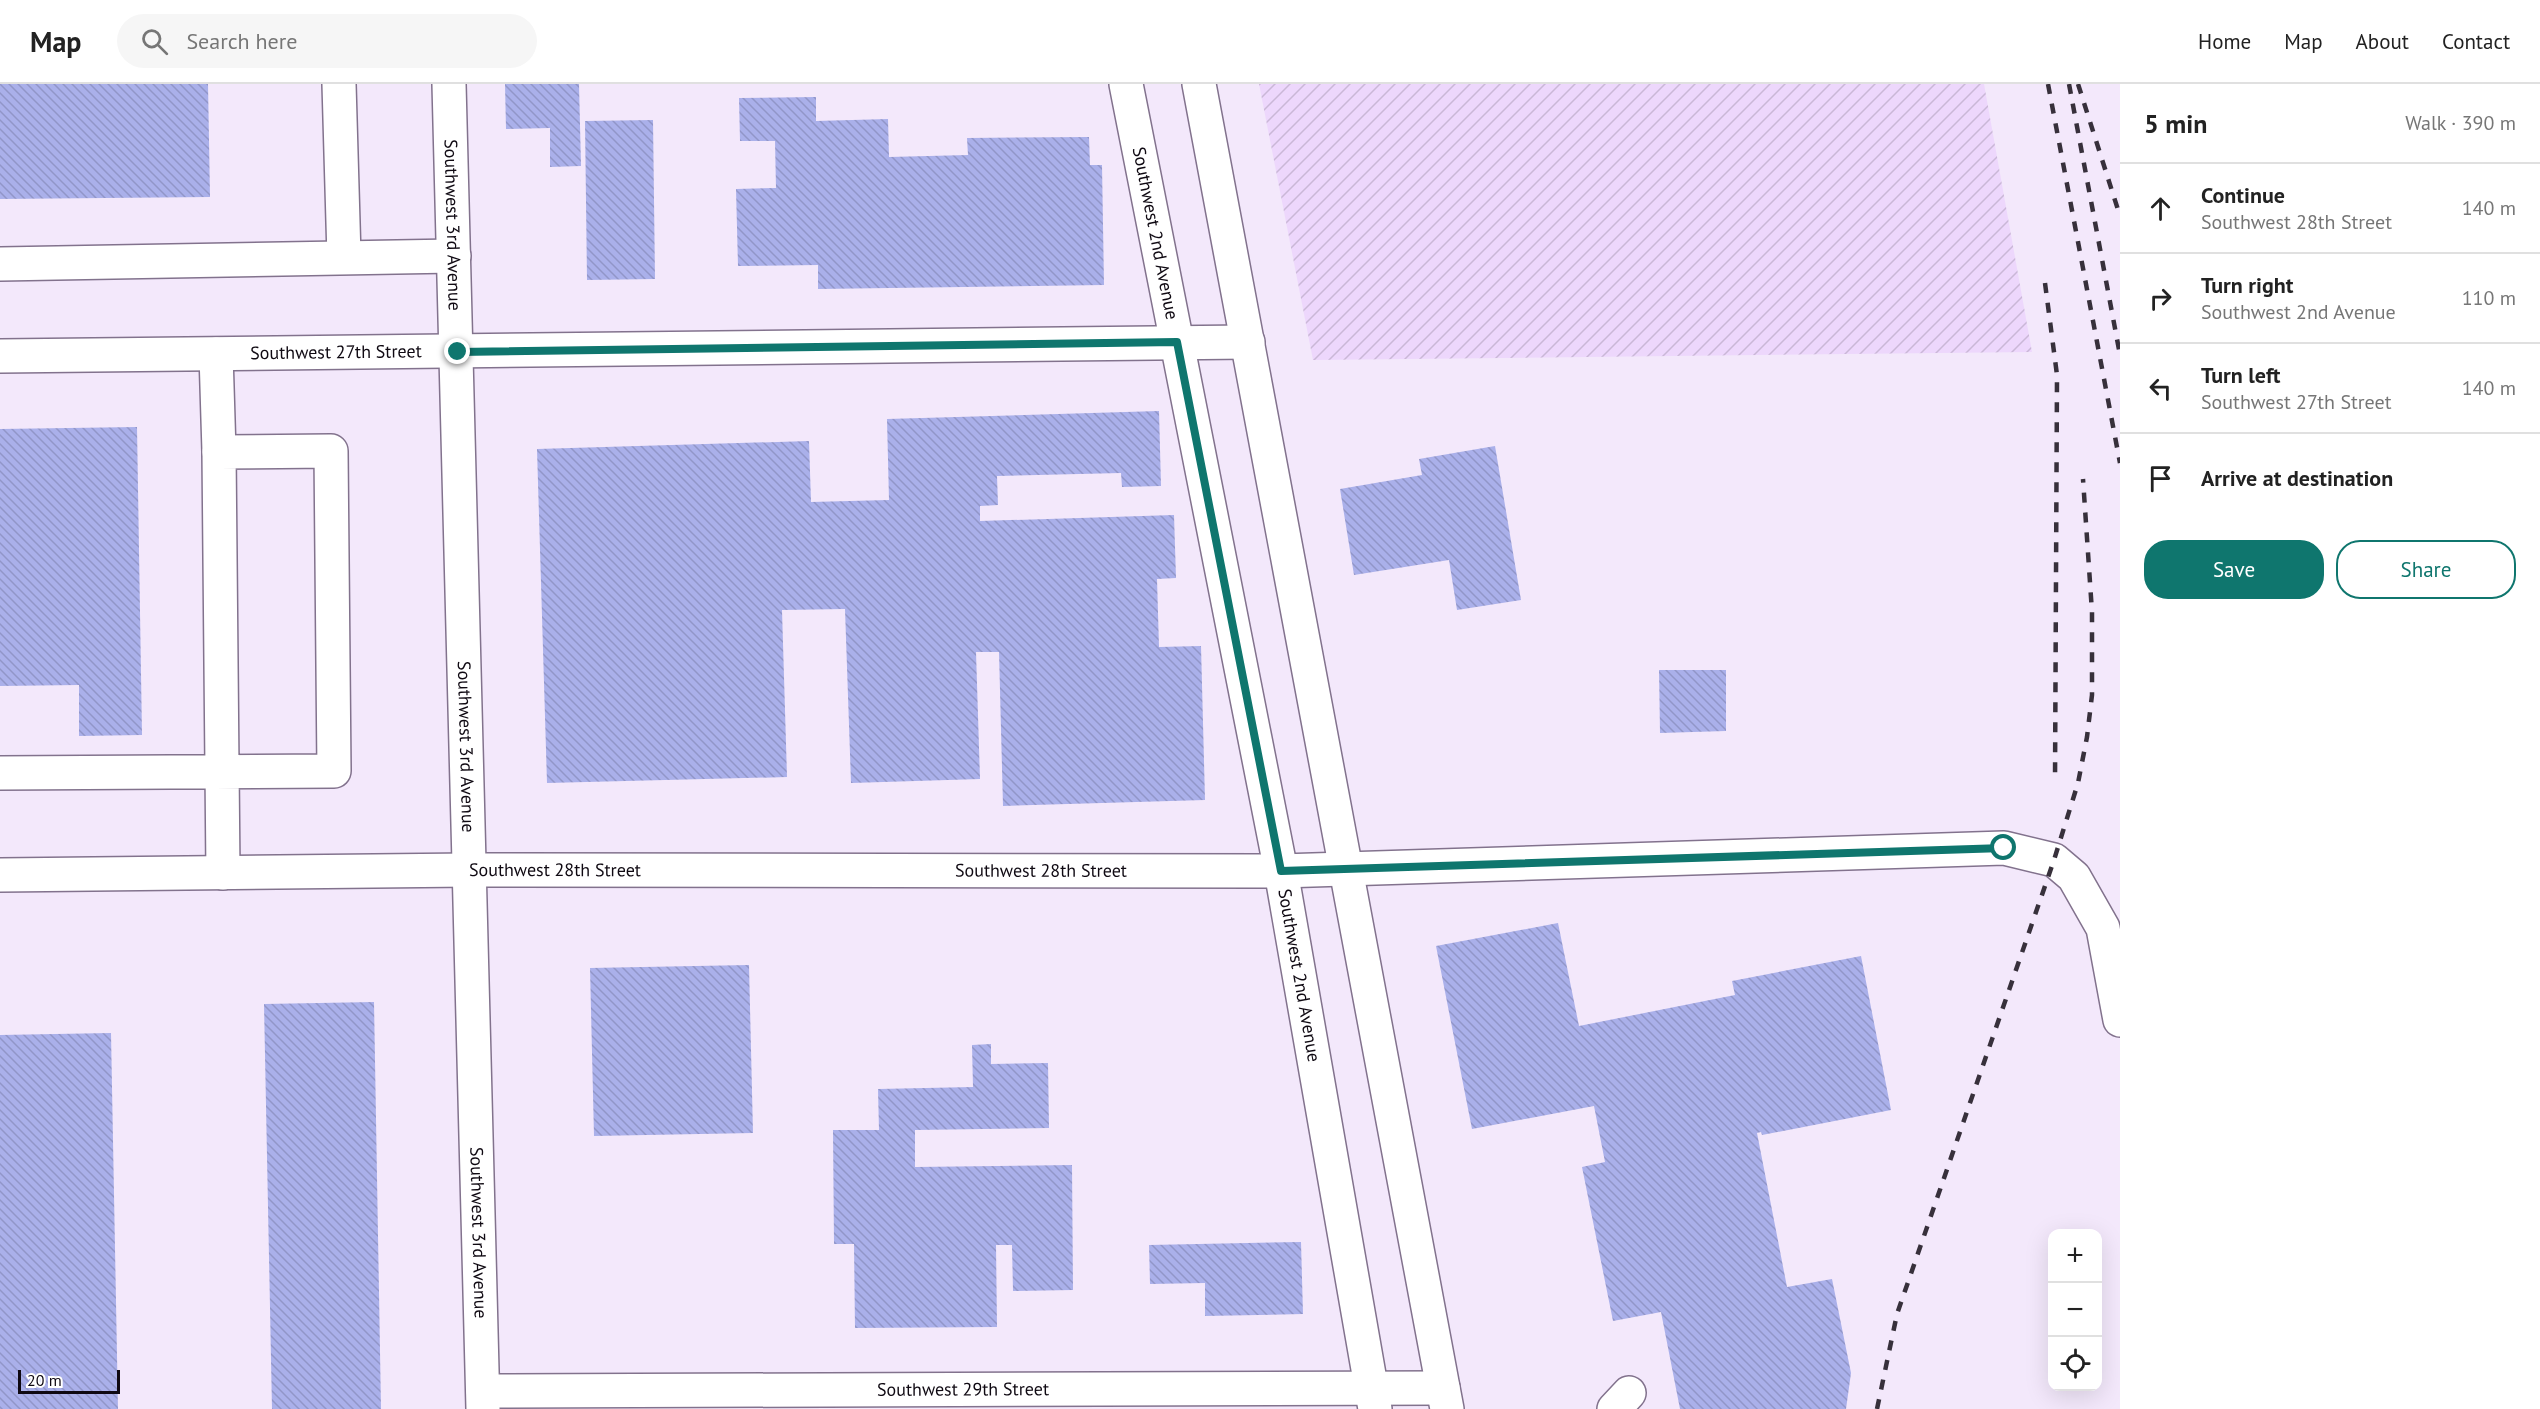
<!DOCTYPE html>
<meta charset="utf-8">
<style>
:root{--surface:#fff;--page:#f6f6f6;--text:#222;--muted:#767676;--line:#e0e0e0;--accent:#0f766e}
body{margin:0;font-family:"PT Sans",sans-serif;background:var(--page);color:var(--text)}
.controls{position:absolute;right:18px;bottom:18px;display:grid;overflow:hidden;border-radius:12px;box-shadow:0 6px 24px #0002}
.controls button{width:54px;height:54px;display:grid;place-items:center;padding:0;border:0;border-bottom:2px solid var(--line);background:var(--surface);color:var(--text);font:30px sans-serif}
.scale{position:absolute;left:18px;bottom:15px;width:102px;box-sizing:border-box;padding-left:6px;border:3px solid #0f0912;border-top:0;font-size:16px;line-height:21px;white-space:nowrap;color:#0f0912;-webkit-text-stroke:4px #fff;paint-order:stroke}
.stop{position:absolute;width:18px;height:18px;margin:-14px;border:4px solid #0f766e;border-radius:50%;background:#fff}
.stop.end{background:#0f766e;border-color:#fff;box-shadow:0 2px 6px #0008}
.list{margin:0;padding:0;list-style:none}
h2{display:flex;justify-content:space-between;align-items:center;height:78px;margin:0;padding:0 24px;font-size:26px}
h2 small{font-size:20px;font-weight:400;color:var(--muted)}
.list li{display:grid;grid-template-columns:39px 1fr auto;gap:18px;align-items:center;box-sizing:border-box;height:90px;padding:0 24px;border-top:2px solid var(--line)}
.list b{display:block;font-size:22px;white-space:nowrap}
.list p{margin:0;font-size:20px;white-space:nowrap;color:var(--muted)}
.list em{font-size:20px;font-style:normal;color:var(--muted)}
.actions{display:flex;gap:12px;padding:18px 24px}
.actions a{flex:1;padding:14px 0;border:2px solid var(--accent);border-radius:24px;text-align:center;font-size:21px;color:var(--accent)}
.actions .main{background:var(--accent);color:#fff}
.icon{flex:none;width:33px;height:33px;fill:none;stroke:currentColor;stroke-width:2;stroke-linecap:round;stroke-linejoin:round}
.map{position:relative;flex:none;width:2120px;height:1325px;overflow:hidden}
header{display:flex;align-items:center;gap:36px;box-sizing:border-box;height:84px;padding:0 30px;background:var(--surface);border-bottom:2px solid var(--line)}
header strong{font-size:28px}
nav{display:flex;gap:33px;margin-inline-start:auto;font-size:21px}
.search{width:420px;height:54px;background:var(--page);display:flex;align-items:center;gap:15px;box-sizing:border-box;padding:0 21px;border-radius:33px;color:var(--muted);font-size:22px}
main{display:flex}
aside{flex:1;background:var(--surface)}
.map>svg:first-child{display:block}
</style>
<header>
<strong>Map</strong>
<div class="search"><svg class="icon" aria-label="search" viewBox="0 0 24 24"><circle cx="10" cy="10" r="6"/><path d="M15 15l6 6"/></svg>Search here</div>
<nav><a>Home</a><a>Map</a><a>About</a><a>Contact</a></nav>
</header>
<main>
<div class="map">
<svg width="2120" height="1325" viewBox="0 0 2120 1325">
<defs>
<pattern id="industrial-furrows" width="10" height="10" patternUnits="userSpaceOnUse" patternTransform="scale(1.5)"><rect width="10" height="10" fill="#edd7fc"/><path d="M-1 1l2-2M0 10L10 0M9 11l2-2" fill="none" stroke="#cab7d7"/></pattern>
<pattern id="building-back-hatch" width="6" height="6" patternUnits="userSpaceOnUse" patternTransform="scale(1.5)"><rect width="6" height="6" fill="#aab0ea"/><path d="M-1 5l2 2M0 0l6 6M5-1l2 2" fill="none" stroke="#9196c8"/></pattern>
</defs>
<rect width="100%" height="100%" fill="#f3e8fb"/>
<path fill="url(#industrial-furrows)" d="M1259,0H1984L2032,268L1313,276Z"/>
<path fill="url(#building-back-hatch)" d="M0,0H208L210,113L0,115Z
M505,0H579L581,82L550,83V44L506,45Z
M816,13V37L888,35L889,73L968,71L967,54L1089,53L1090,81H1102L1104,201L818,205V181L738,182L736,105L776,104L775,57H740L739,14Z
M653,36L655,195L587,196L585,37Z
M1159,327L1161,402L1122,403L1121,389L997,392L998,421L980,422V437L1174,431L1176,494L1157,495L1159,563L1201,562L1205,716L1003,722L999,568H976L980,695L851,699L845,525L782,526L787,693L547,699L537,365L809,357L811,418L889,416L887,335Z
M137,343L142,651L79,652V601L0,602V345Z
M1495,362L1521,516L1457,526L1449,476L1354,491L1340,405L1422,391L1419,375Z
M1659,586H1726V647L1660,649Z
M1558,839L1579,942L1735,911L1732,897L1861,872L1891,1026L1762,1051L1761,1048L1757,1049L1787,1203L1832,1195L1851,1289L1846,1325H1680L1661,1228L1613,1237L1582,1083L1605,1078L1594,1022L1472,1045L1436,862Z
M749,881L753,1049L594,1052L590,884Z
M374,918L381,1325H272L264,920Z
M111,949L118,1325H0V951Z
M991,960V980L1048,979L1049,1044L915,1046V1083L1072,1081L1073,1206L1013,1207L1012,1161H996L997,1243L855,1244L854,1160H834L833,1046H879L878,1005L973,1003L972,961Z
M1301,1158L1303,1230L1205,1232V1199L1150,1200L1149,1161Z"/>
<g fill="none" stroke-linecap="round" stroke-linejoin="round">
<g stroke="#82728d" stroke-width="36">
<g id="minor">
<path d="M339,0L344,173"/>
<path id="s1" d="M449,0L483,1325"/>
<path id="s2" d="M1126,0L1281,787L1375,1325"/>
<path d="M1199,0L1447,1325"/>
<path d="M0,180L454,172"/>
<path d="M216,270L219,368"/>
<path id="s3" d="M0,272L1248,258"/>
<path d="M0,689L334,687L331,367L219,368L223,789"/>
<path id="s4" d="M0,791L470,786L1281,787L2004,764L2054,776L2074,793L2103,844L2120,936"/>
<path id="s5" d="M483,1307L1443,1304"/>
<path d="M1614,1325L1629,1309"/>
</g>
</g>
<use href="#minor" stroke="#fff" stroke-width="33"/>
<path stroke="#37303b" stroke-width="4.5" stroke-dasharray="10 10" stroke-linecap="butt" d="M2048,0L2120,379
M2069,0L2120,271
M2078,0L2120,132
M2045,199L2057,291L2055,698
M1877,1325L1897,1230L2054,776L2078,699L2087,653L2092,611V528L2083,395"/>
</g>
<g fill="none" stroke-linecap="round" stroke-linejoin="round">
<path stroke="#0f766e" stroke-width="8" d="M458,268L1177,258L1281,787L2004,764"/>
</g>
<g text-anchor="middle" stroke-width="4.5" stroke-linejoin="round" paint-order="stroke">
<g font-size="18" fill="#0f0912" stroke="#fff">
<text dy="6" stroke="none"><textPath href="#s1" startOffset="141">Southwest 3rd Avenue</textPath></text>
<text dy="6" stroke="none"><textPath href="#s2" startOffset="152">Southwest 2nd Avenue</textPath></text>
<text dy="6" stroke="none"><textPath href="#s3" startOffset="336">Southwest 27th Street</textPath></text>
<text dy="6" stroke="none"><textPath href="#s1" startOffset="663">Southwest 3rd Avenue</textPath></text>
<text dy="6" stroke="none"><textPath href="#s4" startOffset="555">Southwest 28th Street</textPath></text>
<text dy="6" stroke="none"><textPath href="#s4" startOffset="1041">Southwest 28th Street</textPath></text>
<text dy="6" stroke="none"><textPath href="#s2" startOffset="908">Southwest 2nd Avenue</textPath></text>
<text dy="6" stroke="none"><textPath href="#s1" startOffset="1149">Southwest 3rd Avenue</textPath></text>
<text dy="6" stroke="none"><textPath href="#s5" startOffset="480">Southwest 29th Street</textPath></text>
</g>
</g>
</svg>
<div class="controls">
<button>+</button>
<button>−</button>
<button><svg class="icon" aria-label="locate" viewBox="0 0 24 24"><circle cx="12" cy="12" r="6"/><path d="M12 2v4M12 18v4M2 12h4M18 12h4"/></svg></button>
</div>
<div class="scale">20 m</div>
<div class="stop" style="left:2004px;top:764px"></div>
<div class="stop end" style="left:458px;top:268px"></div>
</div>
<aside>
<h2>5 min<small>Walk · 390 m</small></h2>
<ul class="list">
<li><svg class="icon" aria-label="ahead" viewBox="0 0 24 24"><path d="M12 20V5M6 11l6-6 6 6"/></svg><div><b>Continue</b><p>Southwest 28th Street</p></div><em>140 m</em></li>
<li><svg class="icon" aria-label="right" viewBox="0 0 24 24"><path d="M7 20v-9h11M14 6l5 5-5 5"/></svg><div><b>Turn right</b><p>Southwest 2nd Avenue</p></div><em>110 m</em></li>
<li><svg class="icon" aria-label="left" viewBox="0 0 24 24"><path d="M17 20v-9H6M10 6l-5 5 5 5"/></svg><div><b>Turn left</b><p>Southwest 27th Street</p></div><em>140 m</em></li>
<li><svg class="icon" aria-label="arrive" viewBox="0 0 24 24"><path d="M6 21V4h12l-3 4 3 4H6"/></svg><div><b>Arrive at destination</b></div></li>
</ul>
<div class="actions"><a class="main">Save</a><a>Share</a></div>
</aside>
</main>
